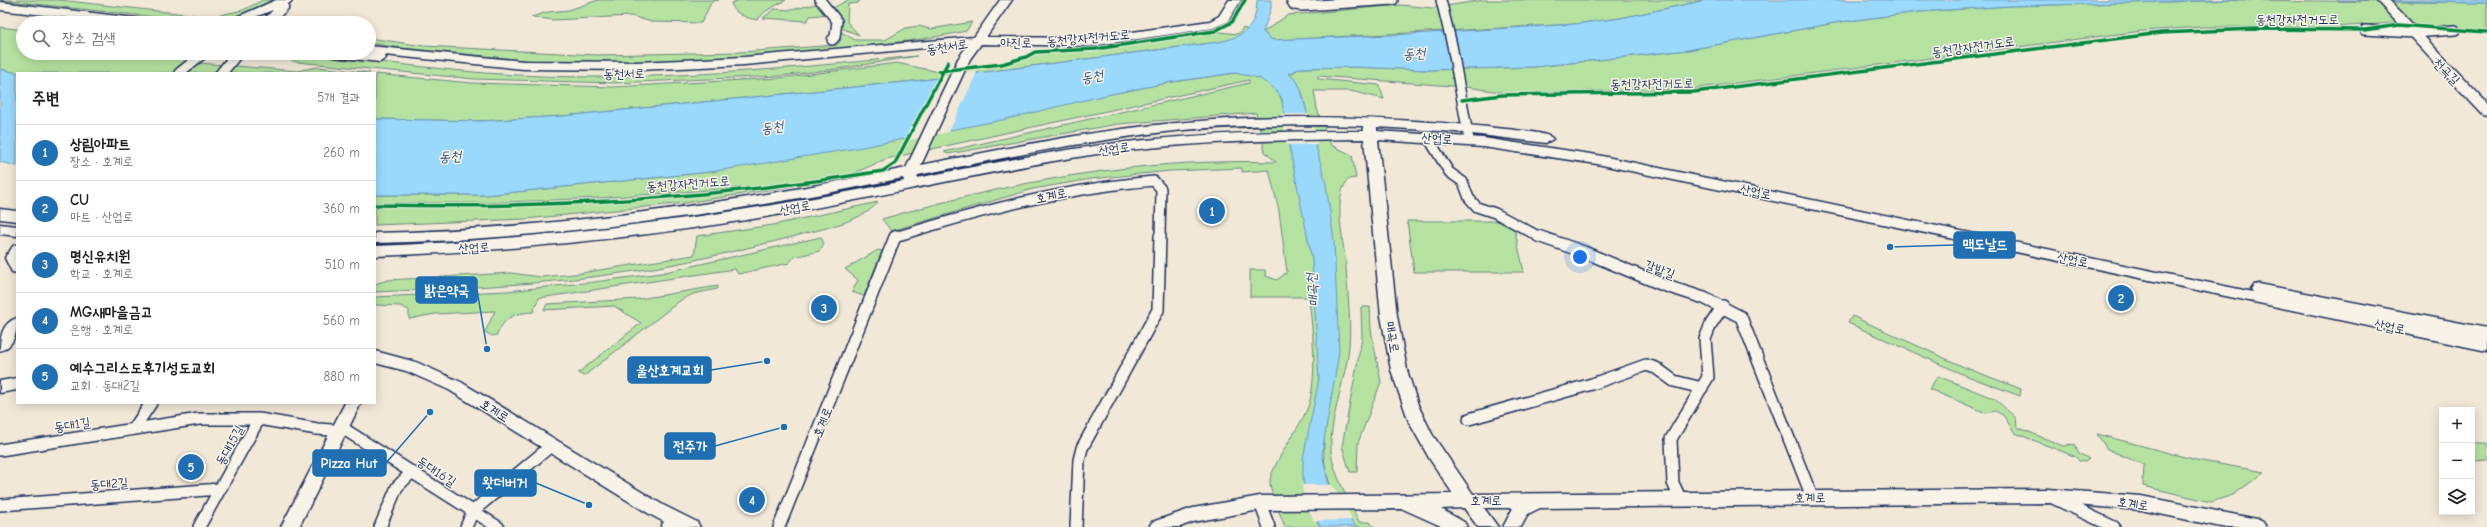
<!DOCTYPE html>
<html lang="ko">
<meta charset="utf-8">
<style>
:root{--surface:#fff;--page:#f6f6f6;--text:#202124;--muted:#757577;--line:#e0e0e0;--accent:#1f6fb2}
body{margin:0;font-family:"Comic Neue","Poor Story",sans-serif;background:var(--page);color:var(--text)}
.controls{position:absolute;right:12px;bottom:12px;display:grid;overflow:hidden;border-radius:0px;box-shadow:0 2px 10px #0003}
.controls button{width:36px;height:36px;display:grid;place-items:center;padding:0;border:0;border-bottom:1px solid var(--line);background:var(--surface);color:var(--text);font:20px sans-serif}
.you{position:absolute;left:1580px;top:257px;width:14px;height:14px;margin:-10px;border:3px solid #fff;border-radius:50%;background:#1a73e8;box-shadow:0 0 0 6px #1a73e833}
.badge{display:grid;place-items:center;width:26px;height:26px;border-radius:50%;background:var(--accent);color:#fff;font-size:13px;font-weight:700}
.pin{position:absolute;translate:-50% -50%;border:2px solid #fff;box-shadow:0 1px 4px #0006}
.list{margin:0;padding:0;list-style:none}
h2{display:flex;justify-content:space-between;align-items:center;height:52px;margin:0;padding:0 16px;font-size:17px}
h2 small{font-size:13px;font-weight:400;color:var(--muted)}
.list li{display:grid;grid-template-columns:26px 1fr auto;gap:12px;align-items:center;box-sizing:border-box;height:56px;padding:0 16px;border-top:1px solid var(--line)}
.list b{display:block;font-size:15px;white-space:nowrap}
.list p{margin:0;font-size:13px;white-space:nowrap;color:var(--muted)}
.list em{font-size:13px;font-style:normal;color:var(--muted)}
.icon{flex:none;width:22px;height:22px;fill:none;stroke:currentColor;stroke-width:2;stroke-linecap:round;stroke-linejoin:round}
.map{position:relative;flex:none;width:2487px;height:527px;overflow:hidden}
.search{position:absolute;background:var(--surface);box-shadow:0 2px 10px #0003;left:16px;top:16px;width:360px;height:44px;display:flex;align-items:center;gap:10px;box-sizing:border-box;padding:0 14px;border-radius:22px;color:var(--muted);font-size:15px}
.panel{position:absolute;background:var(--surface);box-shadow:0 2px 10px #0003;left:16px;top:72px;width:360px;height:332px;border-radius:0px}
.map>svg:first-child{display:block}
</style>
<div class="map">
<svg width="2487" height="527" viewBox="0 0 2487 527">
<rect width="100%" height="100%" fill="#f2e8d7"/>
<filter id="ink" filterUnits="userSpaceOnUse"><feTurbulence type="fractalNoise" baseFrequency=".025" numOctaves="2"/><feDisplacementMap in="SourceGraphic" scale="8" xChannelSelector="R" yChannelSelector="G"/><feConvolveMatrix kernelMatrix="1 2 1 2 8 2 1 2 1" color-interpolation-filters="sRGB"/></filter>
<g filter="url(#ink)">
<path fill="#b5e2a1" stroke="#688880" d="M0,0H59L211,17L243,10L263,0H273L242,14L208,23Z
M598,0H719L712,1L701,23L652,22L631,16L553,20L531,17L548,12L569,10Z
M740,0H786L766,11L757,20C746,18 734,14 731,3Z
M848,0H860L858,3L848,4L847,22L859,35L841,28L833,8Z
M1484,0H1706L1621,18L1575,24L1296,39L1272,40L1263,32L1288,15L1400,5L1433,8Z
M2238,0L2487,3V30L2395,23L2332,27H2202L2142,31L1690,89L1507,93L1466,87L1318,76V79L1379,85L1384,99L1351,91H1314L1317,109L1331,145L1352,155L1356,178L1349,179C1331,195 1345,247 1346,268C1348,297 1352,328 1348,356C1343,385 1329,424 1331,452C1333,473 1350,502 1359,522H1370L1374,527H1356C1331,495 1320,471 1325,430L1306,109C1303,95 1301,84 1289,75L1300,68L1353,67L1428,70L1534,67L1688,50L1840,22L1918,12L2010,6Z
M820,3L829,14L810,16L807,21L763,18L774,9L791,10Z
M972,22L966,31C915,42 864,46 813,51C665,66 516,68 369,43V38L424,46L597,55L741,52L837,45L841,40L839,36L841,32L855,40H885L906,28L918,26L931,29Z
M0,27L23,30V53H177L188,58L182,67L199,63L297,71L318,67L370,73H17L0,69Z
M1243,28L1248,30L1238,38L1219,42L915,81L563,116L482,121L375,119V74L472,83L613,87L779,78L897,63L939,72L994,66L1024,60L1035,53L1092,51L1220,32L1238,34Z
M254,53C342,53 429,71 517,75C650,82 784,69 917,56L844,68L780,76L615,83L475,79L297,62L272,54L248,55Z
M1235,73C1249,74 1266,78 1276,90C1286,101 1284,121 1287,136C1296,176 1305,217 1312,257C1315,277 1315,298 1317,318C1318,338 1320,358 1319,378C1316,432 1286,476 1321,527H1285C1280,513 1272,498 1270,483C1268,469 1303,424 1309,404C1318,370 1312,331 1309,297H1250V270H1265L1266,276L1277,280L1287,272L1279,211L1269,170L1242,172V168L1170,171L1091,179L1033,189L891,231L882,219C1013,181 1139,158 1276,162L1265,152L1256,113L1118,124L948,154L944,152L1249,83V80L886,159L850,175L764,186L598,198L484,203H375V195H486L710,172L1172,82Z
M794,186L685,203L526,219L375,225V207C514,210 655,200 794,186Z
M878,202C863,222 820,229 796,236C740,250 684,264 628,272C544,285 459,288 375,292V284L388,280L511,273L541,277L575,274L694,255L697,236L773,225Z
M1407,221H1503L1514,227L1524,272H1414Z
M821,237L824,244L819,251L794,257L789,263L738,274L735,269L539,298L533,312C514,313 504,317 497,335L492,336L485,332L495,311L435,314L409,319V310L400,306L375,305V297L507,291L594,282L661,273Z
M878,250L882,251L864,296L852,292L858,280L845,269Z
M718,286L717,289L693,294L681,300L584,376L578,373L641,323L614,306L544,310L547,304L639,299Z
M1361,307H1370L1371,330L1381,382L1358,443L1357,472H1350L1342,446L1362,338Z
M1852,316L1964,367L2021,389L2020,396L1962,374L1848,323Z
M1938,376L1995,399L2016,418L2017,427L2063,446L2075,445L2079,453L2089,459L2085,462L2079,461L2076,457L2015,433L2003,415L1995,411L1986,413L1929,389Z
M2097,434L2196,460L2265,472L2233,495L2211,502L2143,486L2144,465L2107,449Z
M2472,443H2487V460L2473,461Z"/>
<path fill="#9bd9fc" stroke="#6895bd" d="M1257,0H1271V8L1263,32L1272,40L1413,34L1575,24L1621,18L1706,0H2238L2010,6L1918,12L1840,22L1688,50L1534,67L1428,70L1353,67L1300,68L1289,74L1297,81L1301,90L1326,184L1334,241L1339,352L1322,453L1328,482L1344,512L1356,527H1321L1313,516L1306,498L1303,478V459L1319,379L1312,259L1285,126L1282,99L1275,89L1259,78L1235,73L1172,82L1102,96L1002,120L857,148L710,172L486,195H375V119L482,121L563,116L915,81L1219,42C1245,36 1256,28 1257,0Z
M2337,0H2487V3Z
M0,69L17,73V166L0,162Z"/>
<path fill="#f2e8d7" d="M978,70L949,132L905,141L938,76Z
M1281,114H1309L1318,144L1287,145Z
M1302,485H1332L1353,520L1314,521L1304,499Z"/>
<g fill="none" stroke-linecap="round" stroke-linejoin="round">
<g stroke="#1b2f5e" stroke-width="12">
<path id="street-far1" d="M820,0L837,21L835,37L832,40
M1291,0L1294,5L1303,6L1393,0
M1441,0L1452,45L1469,140
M2365,30L2414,33L2455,30
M179,73L204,53
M1427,136L1449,172L1463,182L1469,198L1477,207L1495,213L1540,237
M895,237C979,211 1066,188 1154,181L1161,189L1160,237"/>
</g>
<g stroke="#1b2f5e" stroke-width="14">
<path id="street" d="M1538,236L1584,252L1663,285L1704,298L1741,317L1812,497
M12,258L17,250
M1469,419L1592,384L1646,365L1656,368L1674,381L1702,388
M135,427L151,403
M0,450L199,419H259L317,429L347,431L498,527
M2055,499L2114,527
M1681,500L1673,483L1671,439L1708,377L1705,339L1711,324L1723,306
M1260,503L1269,527
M0,505L220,489
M199,527L259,419
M380,527L397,487L412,472
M466,527L473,511L552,445
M667,527L673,519
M779,527L895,237L898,236
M1076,527L1079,460L1082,448L1158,310L1160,236"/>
</g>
<g stroke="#1b2f5e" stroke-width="3">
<path id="secondary" d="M276,0H293L288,4V9L273,23H260L273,10L240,23H223Z
M1000,0H1012L986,37L1090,38L1210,21L1219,16L1229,0H1241L1228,21L1213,28L1090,46L981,44L970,59L921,165C1009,148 1097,129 1187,122C1287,113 1387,117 1488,127C1499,129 1548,131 1553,139L1546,143L1456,132L1377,127V131L1483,138L1597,155L2253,292L2251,289L2254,285L2259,284L2487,328V351L1597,164L1483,147L1378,140L1397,316L1407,370L1418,405L1432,434L1473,494L2048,489L2141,496L2257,519L2263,522L2266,527H2221L2141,510L2048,503L1540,508L1528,514L1521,527H1503L1513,508H1484L1498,527H1478L1464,508L1441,509L1464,522L1467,527H1443L1403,509L1260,510L1193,522L1180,527H1149L1152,522L1193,508L1260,496L1453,494L1429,458L1409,422L1391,370L1381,316L1364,139C1271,140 1177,142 1084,156C975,173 868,200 759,218C632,239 504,251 375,256V246C553,239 729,216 904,181L903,178C729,214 553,239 375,243V233C554,229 730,204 906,168L958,59L968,44L744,65L638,70L524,69L384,55L386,58L380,62L333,57L327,53H369V46L524,61L638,62L744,57L974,37ZM1321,125L1363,126L1364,131C1284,131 1205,133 1126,142C1056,150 986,164 917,178L918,175C1006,157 1095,139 1184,130C1230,126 1275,125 1321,125Z
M2376,0H2389L2400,11L2487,103V115L2482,114L2469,100Z
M0,2L144,19L150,23H113L0,10Z
M231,53H244L228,73H215Z
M0,209L17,211V221L0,219Z
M0,224L17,226V236L0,234Z
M12,253L17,254V273L12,272L5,258L7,254Z
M17,318C17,332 15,346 0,351C0,337 2,323 17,318Z
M375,351L416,362L461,382L663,505L697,522L700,527H674L651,515L449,390L406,371L375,363Z
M17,378V390L0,393V381Z
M345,403H361L299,527H281Z"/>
</g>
<use href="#street-far1" stroke="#f7f3e8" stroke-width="9"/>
<use href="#street" stroke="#f7f3e8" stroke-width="11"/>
<use href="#secondary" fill="#f7f3e8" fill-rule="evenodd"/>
<g stroke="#f7f3e8" stroke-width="5.5">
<path id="cycleway" d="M939,71L1002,64L1026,57L1035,52L1096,49L1215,31L1232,22L1245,0
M1462,100L1502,95L1694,92L2161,33L2255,29L2365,30L2399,25L2487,32
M375,205C544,209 716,198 883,171L895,163L948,62"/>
</g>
<use href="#cycleway" stroke="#00873e" stroke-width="3.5"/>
</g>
</g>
<g text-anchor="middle" stroke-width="3" stroke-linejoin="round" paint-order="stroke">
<g font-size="13" fill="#1b2f5e" stroke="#f7f3e8">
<text x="2297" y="24">동천강자전거도로</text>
<text transform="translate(1088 37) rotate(-5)" y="5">동천강자전거도로</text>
<text transform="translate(1016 42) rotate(1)" y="5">아진로</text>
<text transform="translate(947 46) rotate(-9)" y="5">동천서로</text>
<text transform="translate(1973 46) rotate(-8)" y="5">동천강자전거도로</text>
<text transform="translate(2447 71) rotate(45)" y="5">천곡길</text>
<text transform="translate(624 73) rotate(-1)" y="5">동천서로</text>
<text transform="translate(1652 83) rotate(-1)" y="5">동천강자전거도로</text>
<text transform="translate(1437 138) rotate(4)" y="5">산업로</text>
<text transform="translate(1114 148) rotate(-8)" y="5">산업로</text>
<text transform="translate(688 183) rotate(-4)" y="5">동천강자전거도로</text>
<text transform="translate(1756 191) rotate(12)" y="5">산업로</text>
<text transform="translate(1051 195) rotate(-12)" y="5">호계로</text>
<text transform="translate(795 207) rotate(-10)" y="5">산업로</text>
<text transform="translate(474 247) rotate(-3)" y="5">산업로</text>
<text transform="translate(2073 259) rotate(12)" y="5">산업로</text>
<text transform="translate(1660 269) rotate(20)" y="5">갈밭길</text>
<text transform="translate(2390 326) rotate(12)" y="5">산업로</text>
<text transform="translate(1393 337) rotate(81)" y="5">매곡로</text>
<text transform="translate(495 410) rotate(32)" y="5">호계로</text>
<text transform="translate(822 422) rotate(-68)" y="5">호계로</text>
<text transform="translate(72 424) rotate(-9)" y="5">동대1길</text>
<text transform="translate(229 445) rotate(-61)" y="5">동대15길</text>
<text transform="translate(437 471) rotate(33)" y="5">동대16길</text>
<text transform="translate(109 483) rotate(-4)" y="5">동대2길</text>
<text transform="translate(1810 497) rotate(-1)" y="5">호계로</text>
<text x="1486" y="505">호계로</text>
<text transform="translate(2133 503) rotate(8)" y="5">호계로</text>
</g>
<g font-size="14" font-style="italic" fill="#35517e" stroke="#f7f3e8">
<text transform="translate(1414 53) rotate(-2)" y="5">동천</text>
<text transform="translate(1092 76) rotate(-10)" y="5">동천</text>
<text transform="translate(772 127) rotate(-8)" y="5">동천</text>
<text transform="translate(450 156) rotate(-3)" y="5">동천</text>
<text transform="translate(1312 290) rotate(-95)" y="5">매곡천</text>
</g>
</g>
<path fill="none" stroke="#1f6fb2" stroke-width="1.5" d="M1890 247L1954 245M487 349L477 290M767 361L711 370M784 427L715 446M430 412L386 463M589 505L536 483"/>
<g fill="#1f6fb2" stroke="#f7f3e8" stroke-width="1.5">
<circle cx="1890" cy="247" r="4"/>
<circle cx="487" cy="349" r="4"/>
<circle cx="767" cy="361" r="4"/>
<circle cx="784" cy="427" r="4"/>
<circle cx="430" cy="412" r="4"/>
<circle cx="589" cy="505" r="4"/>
</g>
<g fill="#1f6fb2" stroke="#1f6fb2" stroke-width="1.5">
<rect x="1954" y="232" width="61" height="26" rx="4"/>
<rect x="416" y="277" width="61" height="26" rx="4"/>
<rect x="628" y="357" width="83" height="26" rx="4"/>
<rect x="665" y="433" width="50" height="26" rx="4"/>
<rect x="313" y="450" width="73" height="26" rx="4"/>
<rect x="475" y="470" width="61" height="26" rx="4"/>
</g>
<g font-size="14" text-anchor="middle" font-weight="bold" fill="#fff">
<text x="1985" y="249">맥도날드</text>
<text x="447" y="295">밝은약국</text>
<text x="670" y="375">울산호계교회</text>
<text x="690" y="451">전주가</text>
<text x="349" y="468">Pizza Hut</text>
<text x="505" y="487">왓더버거</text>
</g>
</svg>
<div class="controls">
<button>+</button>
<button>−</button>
<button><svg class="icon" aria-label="layers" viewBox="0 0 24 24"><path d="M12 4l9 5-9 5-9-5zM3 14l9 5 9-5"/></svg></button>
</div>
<div class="you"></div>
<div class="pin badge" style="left:1212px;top:211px">1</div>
<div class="pin badge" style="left:2121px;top:298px">2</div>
<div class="pin badge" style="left:824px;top:308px">3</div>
<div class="pin badge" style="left:752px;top:500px">4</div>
<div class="pin badge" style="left:191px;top:467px">5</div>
<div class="search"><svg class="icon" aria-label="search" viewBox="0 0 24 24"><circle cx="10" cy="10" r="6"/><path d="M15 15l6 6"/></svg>장소 검색</div>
<section class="panel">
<h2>주변<small>5개 결과</small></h2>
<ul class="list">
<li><span class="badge">1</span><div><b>상림아파트</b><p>장소 · 호계로</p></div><em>260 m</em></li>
<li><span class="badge">2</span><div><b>CU</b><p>마트 · 산업로</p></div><em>360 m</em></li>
<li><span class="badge">3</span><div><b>명신유치원</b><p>학교 · 호계로</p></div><em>510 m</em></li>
<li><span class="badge">4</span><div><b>MG새마을금고</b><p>은행 · 호계로</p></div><em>560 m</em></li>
<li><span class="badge">5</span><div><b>예수그리스도후기성도교회</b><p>교회 · 동대2길</p></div><em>880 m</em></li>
</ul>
</section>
</div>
